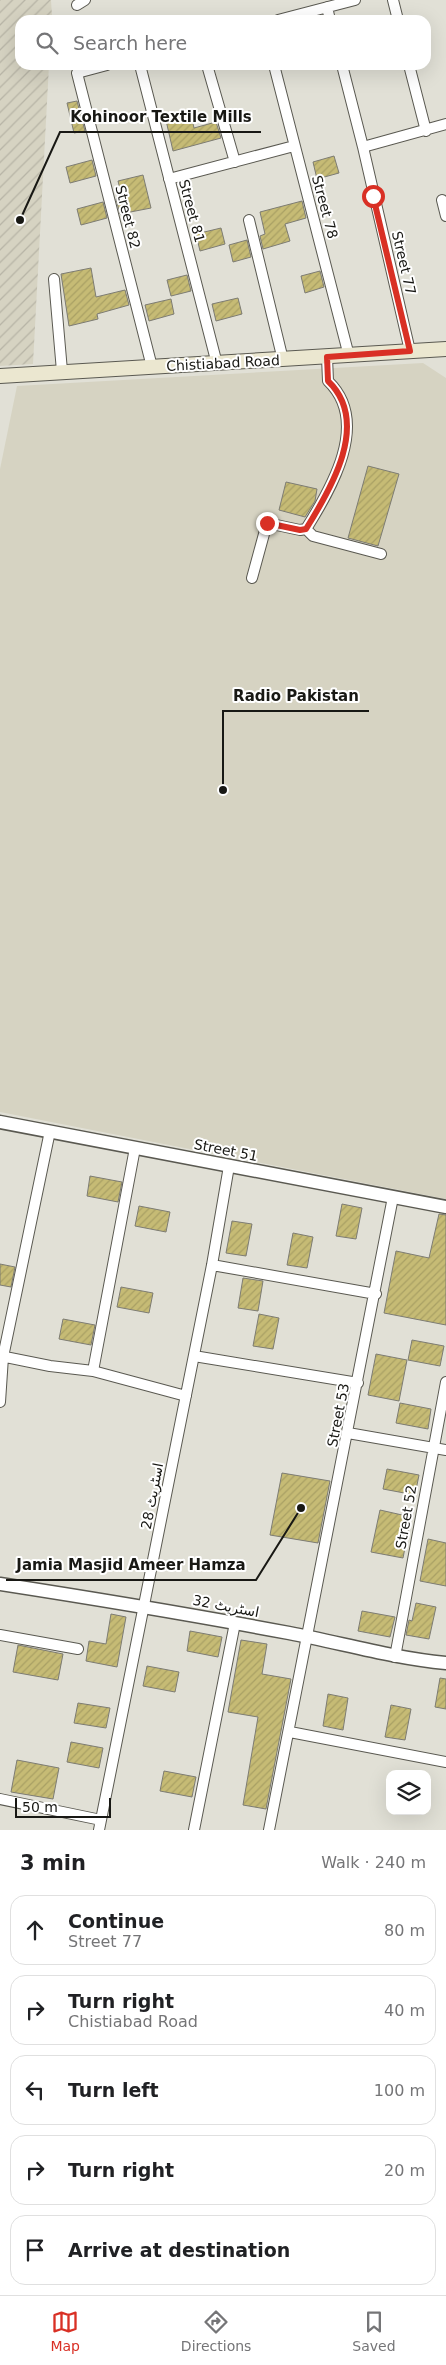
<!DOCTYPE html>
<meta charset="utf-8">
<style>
:root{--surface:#fff;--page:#f2f2f2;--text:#202124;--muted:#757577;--line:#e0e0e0;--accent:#d93025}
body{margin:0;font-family:"DejaVu Sans","Noto Sans Arabic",sans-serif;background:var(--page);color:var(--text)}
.controls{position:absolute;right:15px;bottom:15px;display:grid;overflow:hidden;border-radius:10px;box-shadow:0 5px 20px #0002}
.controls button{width:45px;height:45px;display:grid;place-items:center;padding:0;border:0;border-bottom:1px solid var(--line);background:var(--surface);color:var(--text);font:25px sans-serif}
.scale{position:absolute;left:15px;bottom:12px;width:96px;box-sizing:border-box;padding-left:5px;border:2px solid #181814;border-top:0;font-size:14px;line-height:18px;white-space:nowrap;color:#181814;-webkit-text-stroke:4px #fff;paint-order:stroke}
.stop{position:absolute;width:15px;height:15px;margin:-11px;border:4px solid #d93025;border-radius:50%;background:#fff}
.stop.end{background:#d93025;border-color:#fff;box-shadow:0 1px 5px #0008}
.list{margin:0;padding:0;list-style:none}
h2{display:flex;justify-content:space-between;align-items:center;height:65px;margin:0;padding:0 20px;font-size:21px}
h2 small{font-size:16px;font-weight:400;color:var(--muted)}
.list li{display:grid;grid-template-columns:32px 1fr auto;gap:15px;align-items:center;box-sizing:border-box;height:70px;margin:0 10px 10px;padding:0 10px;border:1px solid var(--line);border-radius:15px}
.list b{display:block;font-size:19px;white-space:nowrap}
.list p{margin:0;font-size:16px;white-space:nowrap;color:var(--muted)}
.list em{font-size:16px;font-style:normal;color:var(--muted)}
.icon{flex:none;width:28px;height:28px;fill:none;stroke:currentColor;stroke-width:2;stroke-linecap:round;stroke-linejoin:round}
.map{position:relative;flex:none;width:446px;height:1830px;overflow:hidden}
.search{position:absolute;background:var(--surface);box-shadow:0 5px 20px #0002;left:15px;right:15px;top:15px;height:55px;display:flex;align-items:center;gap:12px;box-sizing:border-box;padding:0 18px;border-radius:15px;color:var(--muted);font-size:19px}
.sheet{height:465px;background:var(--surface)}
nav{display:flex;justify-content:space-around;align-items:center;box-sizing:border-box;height:70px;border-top:1px solid var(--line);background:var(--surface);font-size:14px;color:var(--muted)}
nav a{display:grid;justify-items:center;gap:2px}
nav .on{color:var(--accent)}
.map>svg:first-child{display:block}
</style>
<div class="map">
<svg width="446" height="1830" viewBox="0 0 446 1830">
<defs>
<pattern id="industrial-furrows" width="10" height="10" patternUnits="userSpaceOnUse" patternTransform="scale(1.25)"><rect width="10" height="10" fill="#d6d3c2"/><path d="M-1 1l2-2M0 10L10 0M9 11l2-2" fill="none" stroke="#b7b4a6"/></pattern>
<pattern id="building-hatch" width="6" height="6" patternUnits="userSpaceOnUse" patternTransform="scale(1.25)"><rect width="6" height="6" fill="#c6bb75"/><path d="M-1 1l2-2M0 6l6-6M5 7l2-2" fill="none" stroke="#a9a064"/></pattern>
</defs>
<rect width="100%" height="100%" fill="#e1e0d6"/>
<path fill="#d6d3c2" d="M423,363L446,378V1199L0,1112V469L17,386Z"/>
<path fill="url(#industrial-furrows)" d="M0,0H51L52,16V20H20V65H49L33,364L0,366Z"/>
<path fill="url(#building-hatch)" stroke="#7d7c73" d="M77,101L85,131L74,133L67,103Z
M190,111L194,128L216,122L221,138L173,151L165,116Z
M334,156L339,173L317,179L313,162Z
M92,160L96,176L70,183L66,167Z
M143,175L151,208L120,214L116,199L122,197L118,181Z
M302,201L306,218L285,224L290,241L263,249L260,236L265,234L260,212Z
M103,202L107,218L81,225L77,209Z
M221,228L225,244L200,251L196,234Z
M247,240L251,257L233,262L229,245Z
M91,268L96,297L125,290L129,305L97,314L98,319L69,326L61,274Z
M320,271L324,287L305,293L301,276Z
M187,275L191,291L171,296L167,280Z
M238,298L242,314L216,321L212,304Z
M171,299L174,314L149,321L145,305Z
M368,466L399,474L378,546L348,538Z
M286,482L317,489L315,501L305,517L279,510Z
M90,1176L122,1182L118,1202L87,1196Z
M342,1204L362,1208L356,1239L336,1236Z
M139,1206L170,1212L166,1232L135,1226Z
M439,1214L446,1215V1325L384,1313L396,1251L429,1258Z
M232,1221L252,1224L246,1256L226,1253Z
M293,1233L313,1237L307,1268L287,1265Z
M0,1264L15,1267L11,1287L0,1285Z
M243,1278L263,1281L258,1311L238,1308Z
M121,1287L153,1293L149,1313L117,1307Z
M259,1314L279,1318L273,1349L253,1346Z
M63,1319L95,1325L91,1345L59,1339Z
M412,1340L444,1346L440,1366L408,1360Z
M376,1354L407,1360L399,1401L368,1395Z
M400,1403L431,1409L428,1429L396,1423Z
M387,1469L419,1475L415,1495L383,1489Z
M282,1473L330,1481L318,1543L270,1535Z
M380,1510L411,1517L403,1558L371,1552Z
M428,1539L446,1543V1586L420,1581Z
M416,1603L436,1607L429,1639L406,1635L409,1620L412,1621Z
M362,1611L395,1617L390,1637L358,1631Z
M111,1614L126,1617L117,1667L86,1661L89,1641L106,1644Z
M190,1631L222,1637L218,1657L187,1651Z
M241,1640L267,1644L262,1674L291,1679L266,1809L243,1805L258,1717L228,1712Z
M18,1645L63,1654L58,1680L13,1672Z
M147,1666L179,1672L175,1692L143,1686Z
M440,1678L446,1679V1709L435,1707Z
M328,1694L348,1698L343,1730L323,1726Z
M78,1703L110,1708L106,1728L74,1723Z
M391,1705L411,1709L405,1740L385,1737Z
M71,1742L103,1748L99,1768L67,1762Z
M17,1760L59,1768L53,1799L11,1792Z
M164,1771L196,1777L192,1797L160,1791Z"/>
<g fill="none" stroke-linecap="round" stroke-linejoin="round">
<g stroke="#5a5951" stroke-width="12">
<path id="minor" d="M393,0L398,20
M77,5L85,0
M327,7L330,20
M278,20L355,0
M107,65L77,73L152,367
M140,65L217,364
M207,65L235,162
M274,65L349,356
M342,65L363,147L410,351
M409,65L426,131
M363,147L446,124
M169,179L294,146
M442,200L446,216
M249,220L283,360
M54,279L62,371
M306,529L313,536L381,554
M252,578L267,523L300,530L306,529C331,489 371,422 328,381L327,357
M212,1265L376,1294
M0,1356L50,1366L93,1371L186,1396
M194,1356L358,1383
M93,1371L135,1148
M0,1402L3,1357L50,1131
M348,1433L446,1450
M0,1635L78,1649
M395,1657L446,1382
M290,1732L446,1762
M0,1799L101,1820
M99,1830L212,1265L229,1166
M194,1830L235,1623
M269,1830L393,1197"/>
</g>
<g stroke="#5a5951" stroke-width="15">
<path id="tertiary" d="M0,1122L446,1207
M0,1584C97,1599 193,1615 289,1633C342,1643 392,1658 446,1663"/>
</g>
<g stroke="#5a5951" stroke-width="16">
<path id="secondary" d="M0,376L446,349"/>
</g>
<use href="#minor" stroke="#fff" stroke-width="10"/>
<use href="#tertiary" stroke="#fff" stroke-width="12"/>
<use href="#secondary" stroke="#ebe7d0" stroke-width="14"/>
</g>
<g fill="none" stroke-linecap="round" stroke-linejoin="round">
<path stroke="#d93025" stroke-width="6" d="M267,523L300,530L306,529C331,489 371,422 328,381L327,357L410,351L373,196"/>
</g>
<g text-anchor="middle" stroke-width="4" stroke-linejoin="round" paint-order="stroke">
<g font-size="14" fill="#181814" stroke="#fff">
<text transform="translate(325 207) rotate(75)" y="5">Street 78</text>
<text transform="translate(192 211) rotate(75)" y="5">Street 81</text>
<text transform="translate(128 217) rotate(76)" y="5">Street 82</text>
<text transform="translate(404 263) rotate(77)" y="5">Street 77</text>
<text transform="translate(223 363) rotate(-3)" y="5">Chistiabad Road</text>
<text transform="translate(226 1150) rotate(11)" y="5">Street 51</text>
<text transform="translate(338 1415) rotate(-79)" y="5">Street 53</text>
<text transform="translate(152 1496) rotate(-79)" y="5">اسٹریٹ 28</text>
<text transform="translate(406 1517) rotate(-80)" y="5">Street 52</text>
<text transform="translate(226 1606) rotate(11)" y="5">اسٹریٹ 32</text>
</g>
</g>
<path fill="none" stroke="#181814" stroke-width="2" d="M20 220L60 132H261M223 790L223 711H369M301 1508L256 1580H6"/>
<g fill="#181814" stroke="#fff" stroke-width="2">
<circle cx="20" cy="220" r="5"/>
<circle cx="223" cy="790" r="5"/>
<circle cx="301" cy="1508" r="5"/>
</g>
<g font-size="15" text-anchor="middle" font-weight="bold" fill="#181814" stroke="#fff" stroke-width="4" stroke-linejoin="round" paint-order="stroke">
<text x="161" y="122">Kohinoor Textile Mills</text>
<text x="296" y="701">Radio Pakistan</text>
<text x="131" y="1570">Jamia Masjid Ameer Hamza</text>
</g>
</svg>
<div class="controls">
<button><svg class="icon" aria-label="layers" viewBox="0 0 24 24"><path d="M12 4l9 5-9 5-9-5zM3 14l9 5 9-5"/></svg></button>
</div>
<div class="scale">50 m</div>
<div class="stop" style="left:373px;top:196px"></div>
<div class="stop end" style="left:267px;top:523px"></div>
<div class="search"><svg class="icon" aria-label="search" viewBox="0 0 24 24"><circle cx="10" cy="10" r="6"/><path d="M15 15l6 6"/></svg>Search here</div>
</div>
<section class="sheet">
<h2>3 min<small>Walk · 240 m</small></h2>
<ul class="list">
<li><svg class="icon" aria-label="ahead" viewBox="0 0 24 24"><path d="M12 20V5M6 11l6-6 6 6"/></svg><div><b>Continue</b><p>Street 77</p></div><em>80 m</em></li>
<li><svg class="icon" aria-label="right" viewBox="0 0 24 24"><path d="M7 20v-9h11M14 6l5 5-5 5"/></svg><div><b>Turn right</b><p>Chistiabad Road</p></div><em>40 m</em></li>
<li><svg class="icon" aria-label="left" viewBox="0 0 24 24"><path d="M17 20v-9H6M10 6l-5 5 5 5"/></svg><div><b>Turn left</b></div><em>100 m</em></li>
<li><svg class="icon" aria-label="right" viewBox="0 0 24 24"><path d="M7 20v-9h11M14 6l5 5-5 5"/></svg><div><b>Turn right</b></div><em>20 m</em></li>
<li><svg class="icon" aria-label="arrive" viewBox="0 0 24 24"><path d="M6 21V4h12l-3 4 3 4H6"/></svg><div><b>Arrive at destination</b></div></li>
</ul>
</section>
<nav>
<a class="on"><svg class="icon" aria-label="map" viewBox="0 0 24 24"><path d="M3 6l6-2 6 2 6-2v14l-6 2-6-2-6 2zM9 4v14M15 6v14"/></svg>Map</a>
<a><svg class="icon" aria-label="directions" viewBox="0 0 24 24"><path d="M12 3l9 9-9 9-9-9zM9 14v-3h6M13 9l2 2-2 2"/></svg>Directions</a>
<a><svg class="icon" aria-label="saved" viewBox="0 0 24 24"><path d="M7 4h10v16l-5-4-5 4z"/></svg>Saved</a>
</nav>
